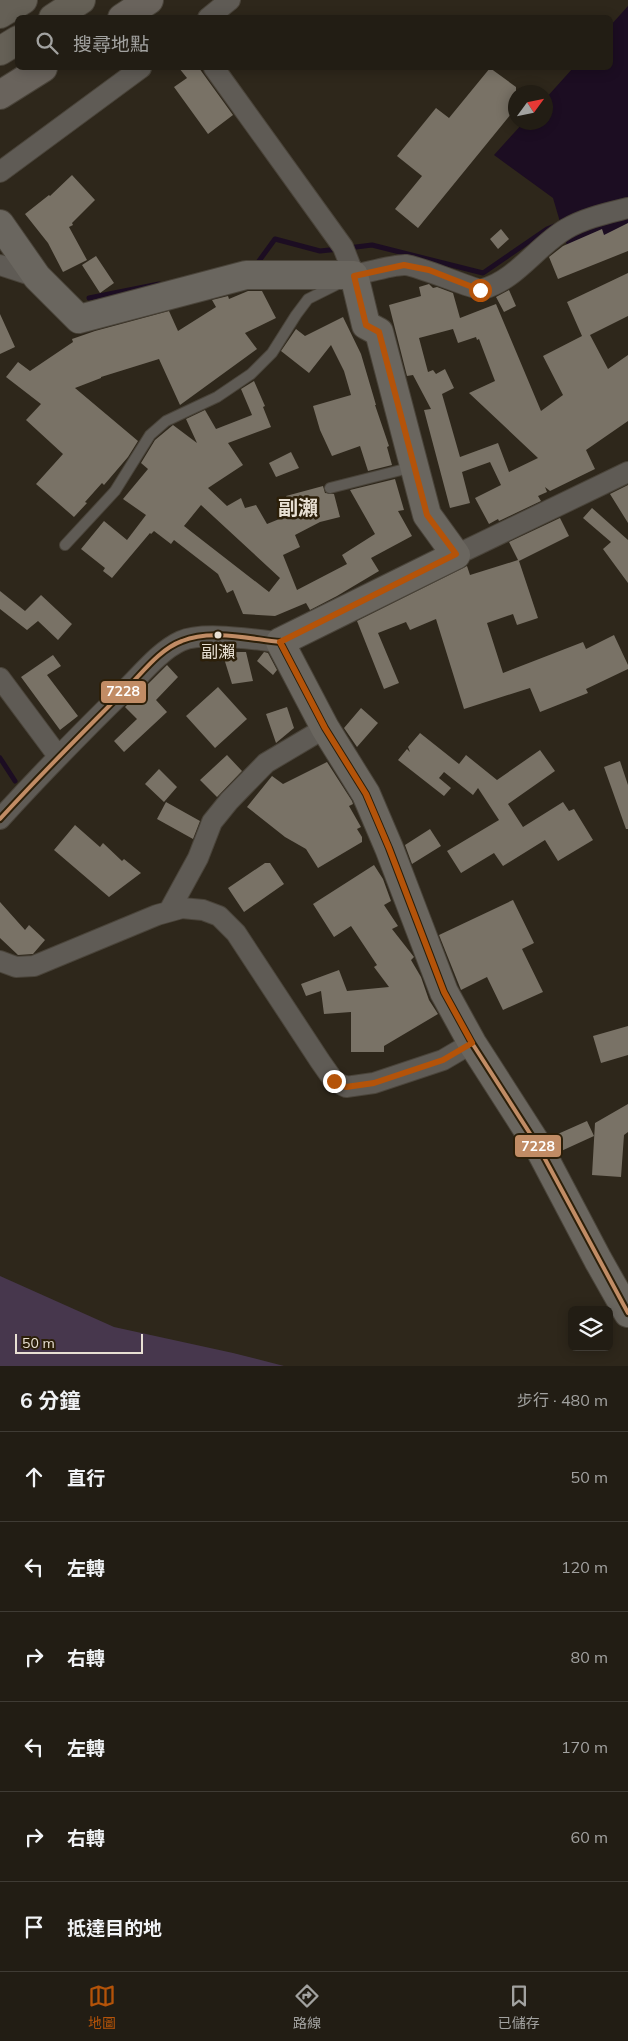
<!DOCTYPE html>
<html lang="zh-TW">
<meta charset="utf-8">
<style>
:root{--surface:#221d14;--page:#2e2a22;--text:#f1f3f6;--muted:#a2a2a0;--line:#3f3b34;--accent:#b45309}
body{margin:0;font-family:Mulish,"Noto Sans TC",sans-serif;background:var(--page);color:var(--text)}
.controls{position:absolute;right:15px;bottom:15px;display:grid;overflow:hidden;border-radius:8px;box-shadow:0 2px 12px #0003}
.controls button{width:45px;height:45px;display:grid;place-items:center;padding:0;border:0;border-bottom:1px solid var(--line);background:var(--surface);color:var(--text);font:25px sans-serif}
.compass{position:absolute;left:508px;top:85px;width:45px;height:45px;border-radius:50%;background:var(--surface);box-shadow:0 2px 12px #0003;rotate:57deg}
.scale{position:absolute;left:15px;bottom:12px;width:128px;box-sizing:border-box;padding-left:5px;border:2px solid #e8e0d3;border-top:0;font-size:14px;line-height:18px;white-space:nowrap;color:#e8e0d3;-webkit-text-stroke:4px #2c1f09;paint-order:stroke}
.stop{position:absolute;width:15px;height:15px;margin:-11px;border:4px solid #b45309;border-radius:50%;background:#fff}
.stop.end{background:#b45309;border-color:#fff;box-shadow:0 1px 5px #0008}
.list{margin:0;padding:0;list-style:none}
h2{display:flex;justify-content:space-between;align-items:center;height:65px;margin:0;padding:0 20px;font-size:21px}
h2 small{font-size:16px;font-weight:400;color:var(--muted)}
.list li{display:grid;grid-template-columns:32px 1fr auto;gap:15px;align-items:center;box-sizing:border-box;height:90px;padding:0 20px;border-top:1px solid var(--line)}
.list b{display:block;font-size:19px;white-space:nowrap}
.list em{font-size:16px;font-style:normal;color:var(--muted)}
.icon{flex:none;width:28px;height:28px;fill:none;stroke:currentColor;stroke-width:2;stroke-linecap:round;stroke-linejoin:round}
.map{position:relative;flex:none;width:628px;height:1366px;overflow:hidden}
.search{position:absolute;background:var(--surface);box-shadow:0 2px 12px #0003;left:15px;right:15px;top:15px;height:55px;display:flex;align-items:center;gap:12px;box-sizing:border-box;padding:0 18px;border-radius:8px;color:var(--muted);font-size:19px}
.sheet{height:605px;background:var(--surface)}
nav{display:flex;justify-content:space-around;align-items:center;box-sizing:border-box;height:70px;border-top:1px solid var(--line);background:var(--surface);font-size:14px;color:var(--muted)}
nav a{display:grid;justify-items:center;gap:2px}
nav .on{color:var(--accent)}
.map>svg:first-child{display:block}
</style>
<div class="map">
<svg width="628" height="1366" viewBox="0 0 628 1366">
<rect width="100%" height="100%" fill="#2e271b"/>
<path fill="#47374d" d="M0,1276L114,1327L233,1353L284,1366H0Z"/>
<path fill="#1c0d22" d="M628,6V239L570,256L553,198L494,155L523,123L546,122V98L573,68H610L611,25Z"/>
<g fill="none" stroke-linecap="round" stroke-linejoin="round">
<path stroke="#1c0d22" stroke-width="5" d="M348,248L372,245L483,273L547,229L557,225
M256,265L275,239L320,251L339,249
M89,298L159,284
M0,758L15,781"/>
</g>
<path fill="#797266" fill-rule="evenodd" d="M179,68H199L233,115L208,134L174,87L187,78Z
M490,68L516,87V108L418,228L395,209L422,176L397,156L436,108L449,118Z
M72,175L95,200L72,223L73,225L69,227L87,260L63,272L48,243L25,214L49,195L50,196Z
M628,223V251L558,279L549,257L563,246L602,229L604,235Z
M501,229L509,239L498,249L490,239Z
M96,256L114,283L100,293L82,265Z
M628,273V316L590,335L608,369L628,355V421L586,450L595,469L550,491L545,487L547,492L538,496L541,501L499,521L498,519L489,524L475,498L501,485L490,462L462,472L470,503L450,508L424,410L431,409L413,375L407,376L389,305L421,296L419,287L429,284L433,288L437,287L453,293L460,318L496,304L541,411L563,395L543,356L582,336L567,302ZM453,329L458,343L476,337L477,340L479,339L495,381L469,393L538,458L509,472L498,443L460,457L442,394L454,388L445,369L436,374L433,370L428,372L419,338Z
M509,290L516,306L504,312L496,297Z
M248,291H262L276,318L245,333L257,349L180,405L159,359L101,377V378L75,388L138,441L128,457L104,485L102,483L85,502L87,503L74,517L36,484L63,454L26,420L41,404L6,377L18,362L30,371L73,342L72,339L95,331L169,311L178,331L216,307L212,300L228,296L229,299Z
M0,314L15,347L0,354Z
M343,317L361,354L376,405H375L389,446L387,447L392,465L368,471L360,446L332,456L320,430L313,406L351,395L344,371L331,345L309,373L281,351L296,329L305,336Z
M254,381L265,406L263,407L271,427L228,443L243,465L208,488L227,506L241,498L245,508L256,505L267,524L294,513L286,496L323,486L325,493L334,494L340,517L320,522L295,535L300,547L283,555L297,590L347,564L342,555L375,534L350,490L395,479L404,510L398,511L412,536L371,558L379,571L337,596L310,610L306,603L275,616L243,614L233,590L227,593L218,574L174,540L171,544L154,531L151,534L150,533L112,578L103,571L105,568L81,549L104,521L127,540L146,515L123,499L148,469L141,463L155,440L173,425L197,443L186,419L205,410L216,429L252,415L241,389ZM201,505L280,578L269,592L184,526Z
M291,452L299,468L276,477L269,463Z
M628,485V523L610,494Z
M592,508L628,540V583L603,549L611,542L583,518Z
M560,518L569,536L519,561L538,618L517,625L513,614L487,623L503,673L583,642L586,649L614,635L628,665V669L586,689L588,693L540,712L530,688L464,709L436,619L410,630L406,622L378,633L399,683L384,689L357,621L467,566L470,575L518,560L509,542Z
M0,591L25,611L41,595L72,624L58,640L38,621L27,630L0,609Z
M222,652H246L253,681L232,684Z
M264,652L268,653L277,670L273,675L257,661Z
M53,655L61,666L47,675L78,716L60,730L21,677Z
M167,665L178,677L156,700L167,712L124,752L114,741L137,719L125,707Z
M218,687L247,719L215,748L186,716Z
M287,707L294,728L276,743L266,714Z
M361,708L378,723L357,747L344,728Z
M420,733L459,764L466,755L497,780L540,750L555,771L508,804L523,827L563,802L569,811L574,809L593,840L558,861L545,840L503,866L494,853L461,873L447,851L499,820L478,788L473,795L444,772L439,778L451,788L444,796L398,760L407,749L410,752L408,747Z
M227,755L242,771L217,797L200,780Z
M620,761L628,785V829H626L604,767Z
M327,762L352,801L353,804L349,806L361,827L357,829L362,837V842L318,868L306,849L285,837L247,807L272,776L283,784Z
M159,769L177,787L164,802L145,784Z
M166,802L200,821L193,839L157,819Z
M75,825L100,847L103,843L122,861L124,859L141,873L109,897L54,850Z
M430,829L441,846L412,864L405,845Z
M265,863H270L284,884L244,912L228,888Z
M374,865L383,879L391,901L384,905L398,926L392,929L414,957L411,960L421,977L429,1000L438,1014L384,1046V1052H351V1012L324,1014L321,991L306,996L301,984L339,970L347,991L389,987L374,967L377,965L351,926L334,937L313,904Z
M513,900L534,943L522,949L543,992L503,1010L487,977L461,990L439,935Z
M0,902L25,930L29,925L45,940L33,954L18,955L0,938Z
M628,1026V1055L601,1063L593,1036Z
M628,1104V1132L624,1135L621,1177L592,1175L595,1123Z
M587,1121L594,1136L559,1152L551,1137Z"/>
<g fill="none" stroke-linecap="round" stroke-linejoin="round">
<g stroke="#4a443a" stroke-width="12">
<path id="lane" d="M330,488L413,467
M65,545L115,491L150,435L166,421L217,397L251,374L272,353L296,315L308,299L340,283"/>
</g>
<g stroke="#4a443a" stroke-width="22">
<path id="street" d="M208,18L230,0
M214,68L343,247L354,275C366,273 395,264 406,265C422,267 476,291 483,289C516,280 537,246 566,229C584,218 608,213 628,208
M0,172L141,68
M0,265L37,277
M456,555L628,472
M0,678L58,756
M0,819C41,774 83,731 127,688C143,672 161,650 181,641C204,631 255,640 280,642
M169,911L198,858L212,822L229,801L266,763L325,728
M0,961L16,967L34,966L157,915L182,908L203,910L219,916L236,933L320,1061L334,1081L346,1087L374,1083L443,1060L472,1043"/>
</g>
<g stroke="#4a443a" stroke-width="30">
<path id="secondary" d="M0,224L37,277L79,319L246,275H354L366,325L379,332L427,515L456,555L280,642L325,728L366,794L389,848L444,992L472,1043L538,1146L598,1260L628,1313"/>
</g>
<g stroke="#4a443a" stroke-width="30">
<path id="primary" d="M122,18L149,0
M0,95L43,68"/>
</g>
<g stroke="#4a443a" stroke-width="30">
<path id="highway" d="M0,14L23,0
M53,18L81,0
M0,51L18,40"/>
</g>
<use href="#lane" stroke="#5f5b55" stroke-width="10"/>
<use href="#street" stroke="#5f5b55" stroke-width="20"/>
<use href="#secondary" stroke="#6a665f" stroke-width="28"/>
<use href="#primary" stroke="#69635c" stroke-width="28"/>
<use href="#highway" stroke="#656056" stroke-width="28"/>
<g stroke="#2c1f09" stroke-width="8">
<path id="bus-1" d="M280,642L325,728L366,794L389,848L444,992L472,1043L538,1146L628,1313
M0,819C41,774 84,731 127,688C143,672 160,649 182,641C211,629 250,639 280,642"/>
</g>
<use href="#bus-1" stroke="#c18c65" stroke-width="4"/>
</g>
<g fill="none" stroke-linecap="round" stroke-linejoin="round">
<path stroke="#b45309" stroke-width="6" d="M334,1081L346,1087L374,1083L443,1060L472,1043L444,992L389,848L366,794L325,728L280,642L456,554L427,515L379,332L366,325L354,276L404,265L429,270L480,290"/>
</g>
<circle fill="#e8e0d3" stroke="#2c1f09" stroke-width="2" cx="218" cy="635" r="4.5"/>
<g text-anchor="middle" stroke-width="5" stroke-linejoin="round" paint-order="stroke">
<g font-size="17" fill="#e8e0d3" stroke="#2c1f09">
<text x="218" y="658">副瀨</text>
</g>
<g font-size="20" font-weight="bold" fill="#e8e0d3" stroke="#2c1f09">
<text x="298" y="515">副瀨</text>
</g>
</g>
<g stroke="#2c1f09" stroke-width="2">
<rect x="100" y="680" width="47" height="24" rx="5" fill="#c18c65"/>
<rect x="514" y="1134" width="48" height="24" rx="5" fill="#c18c65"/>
</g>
<g font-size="14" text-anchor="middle" font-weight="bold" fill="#fff">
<text x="123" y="696">7228</text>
<text x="538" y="1151">7228</text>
</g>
</svg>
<div class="controls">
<button><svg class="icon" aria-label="layers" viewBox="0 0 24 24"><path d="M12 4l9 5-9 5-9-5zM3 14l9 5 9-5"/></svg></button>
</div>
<svg class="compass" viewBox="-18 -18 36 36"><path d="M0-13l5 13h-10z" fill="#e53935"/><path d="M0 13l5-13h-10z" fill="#a2a2a0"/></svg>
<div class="scale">50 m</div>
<div class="stop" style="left:480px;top:290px"></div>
<div class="stop end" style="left:334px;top:1081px"></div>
<div class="search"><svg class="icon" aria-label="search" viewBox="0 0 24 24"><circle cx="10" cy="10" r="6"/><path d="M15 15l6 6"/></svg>搜尋地點</div>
</div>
<section class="sheet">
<h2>6 分鐘<small>步行 · 480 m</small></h2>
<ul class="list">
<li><svg class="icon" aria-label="ahead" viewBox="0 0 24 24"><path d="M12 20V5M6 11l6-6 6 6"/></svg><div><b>直行</b></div><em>50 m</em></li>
<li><svg class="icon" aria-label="left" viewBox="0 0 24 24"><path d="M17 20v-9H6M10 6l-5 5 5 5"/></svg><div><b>左轉</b></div><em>120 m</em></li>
<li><svg class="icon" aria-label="right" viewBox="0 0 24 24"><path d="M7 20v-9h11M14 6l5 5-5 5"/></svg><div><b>右轉</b></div><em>80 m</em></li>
<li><svg class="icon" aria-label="left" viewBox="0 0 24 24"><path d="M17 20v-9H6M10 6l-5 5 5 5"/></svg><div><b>左轉</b></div><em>170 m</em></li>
<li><svg class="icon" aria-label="right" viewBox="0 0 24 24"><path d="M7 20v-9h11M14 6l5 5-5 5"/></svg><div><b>右轉</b></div><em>60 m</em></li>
<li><svg class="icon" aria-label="arrive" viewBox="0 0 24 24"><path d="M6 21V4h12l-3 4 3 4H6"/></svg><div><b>抵達目的地</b></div></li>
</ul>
</section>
<nav>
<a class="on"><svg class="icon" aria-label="map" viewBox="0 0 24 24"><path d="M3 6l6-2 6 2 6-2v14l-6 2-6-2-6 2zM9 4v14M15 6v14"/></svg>地圖</a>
<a><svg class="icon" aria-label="directions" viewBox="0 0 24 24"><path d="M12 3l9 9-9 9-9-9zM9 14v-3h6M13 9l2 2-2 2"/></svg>路線</a>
<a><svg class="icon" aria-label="saved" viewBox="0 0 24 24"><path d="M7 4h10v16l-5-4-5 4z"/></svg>已儲存</a>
</nav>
